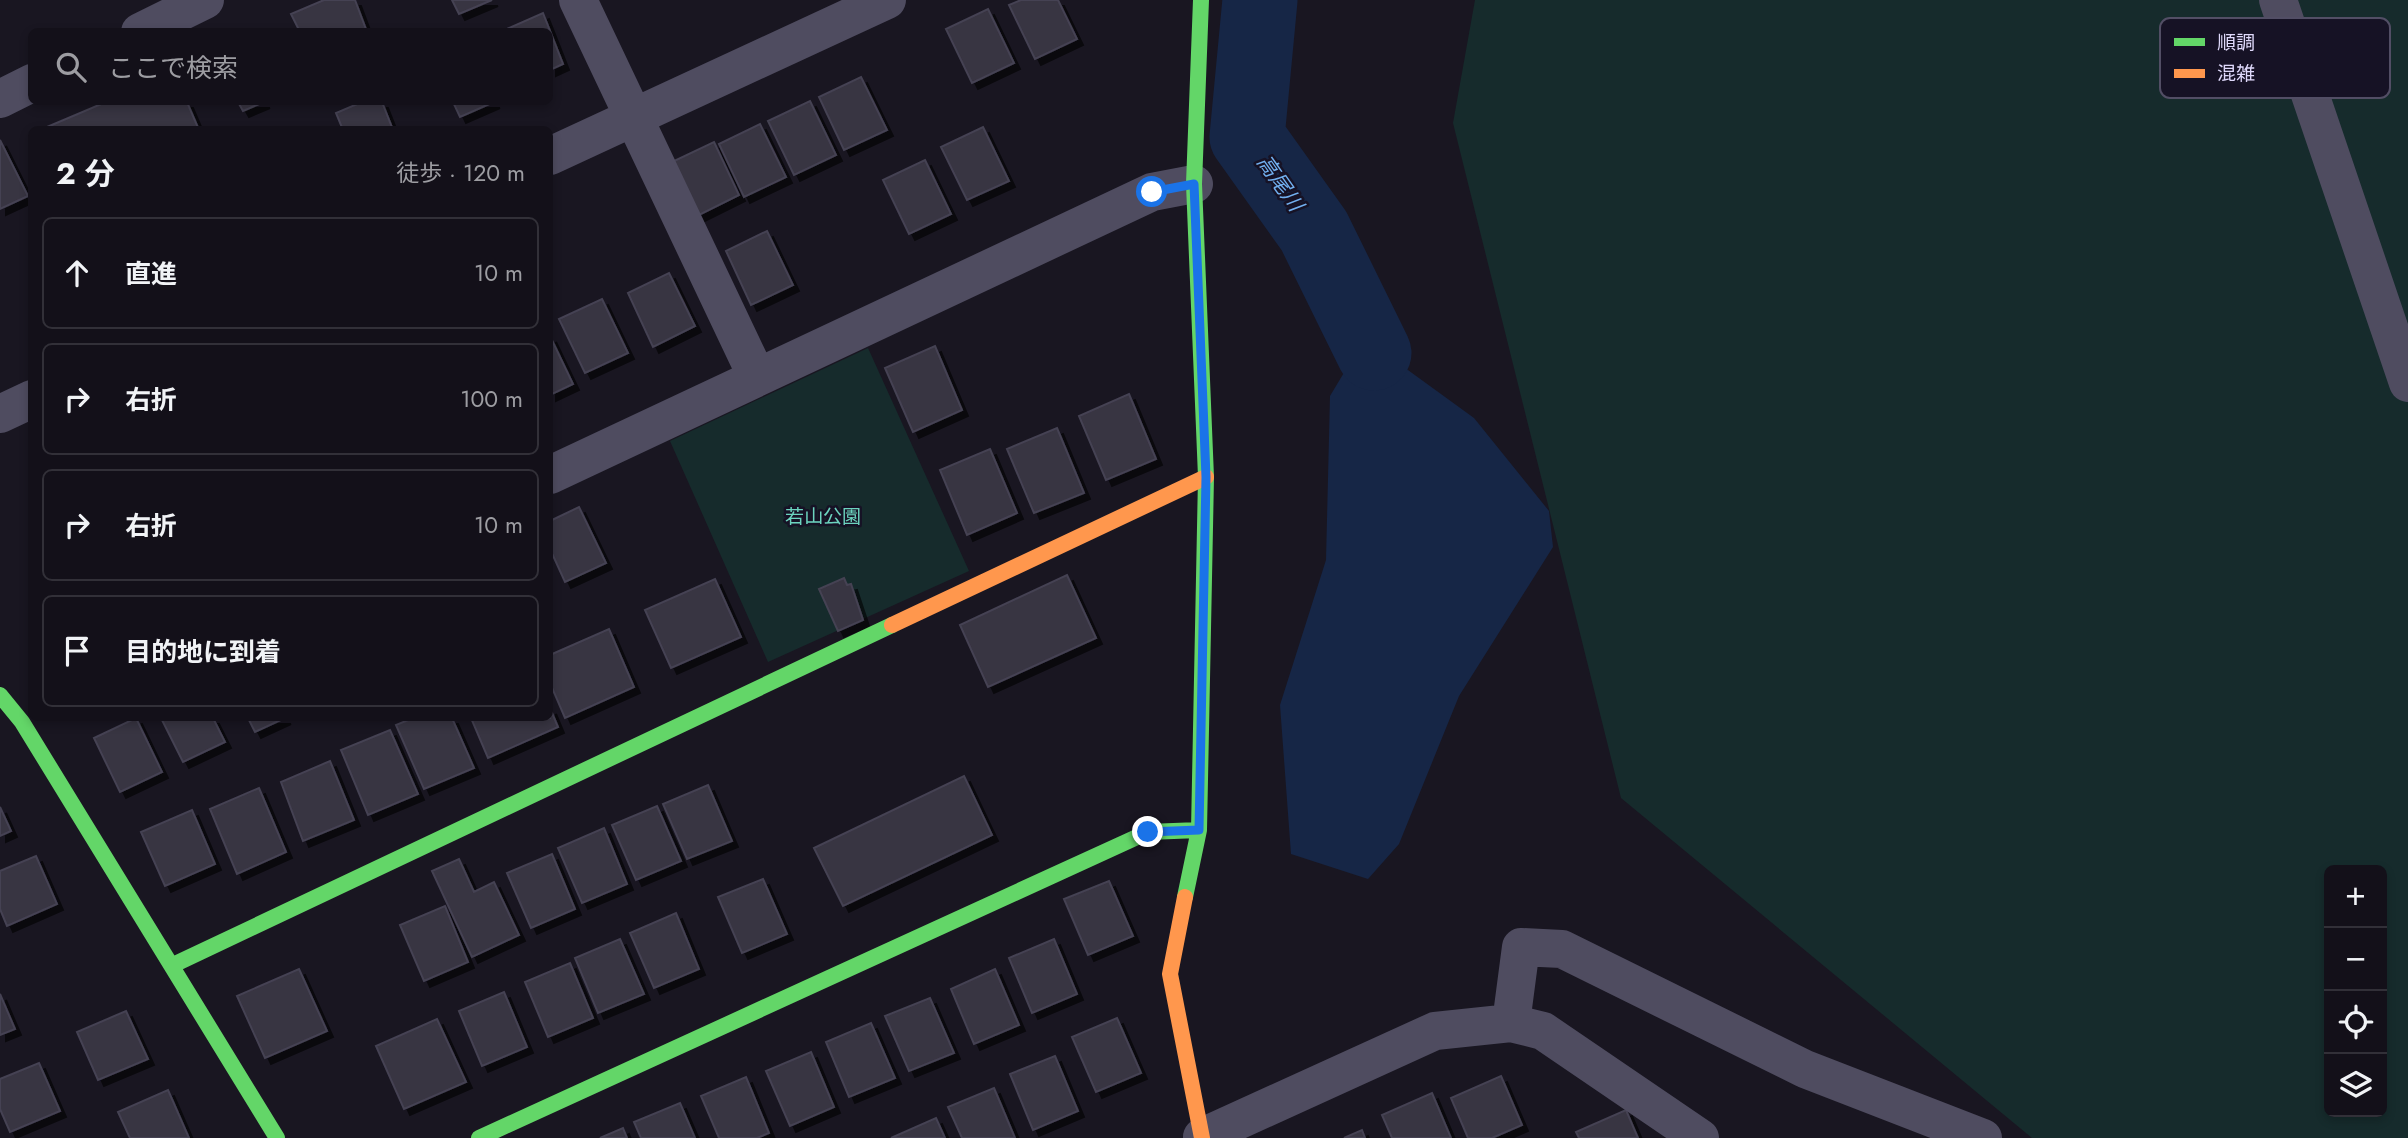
<!DOCTYPE html>
<html lang="ja">
<meta charset="utf-8">
<style>
:root{--surface:#131019;--page:#1c1922;--text:#f1f3f6;--muted:#9d9da2;--line:#323038}
body{margin:0;font-family:Jost,"Noto Sans JP",sans-serif;background:var(--page);color:var(--text)}
.controls{position:absolute;right:21px;bottom:21px;display:grid;overflow:hidden;border-radius:10px;box-shadow:0 4px 10px #0003}
.controls button{width:63px;height:63px;display:grid;place-items:center;padding:0;border:0;border-bottom:2px solid var(--line);background:var(--surface);color:var(--text);font:35px sans-serif}
.stop{position:absolute;width:21px;height:21px;margin:-16px;border:5px solid #1a73e8;border-radius:50%;background:#fff}
.stop.end{background:#1a73e8;border-color:#fff;box-shadow:0 2px 7px #0008}
.list{margin:0;padding:0;list-style:none}
h2{display:flex;justify-content:space-between;align-items:center;height:91px;margin:0;padding:0 28px;font-size:30px}
h2 small{font-size:23px;font-weight:400;color:var(--muted)}
.list li{display:grid;grid-template-columns:46px 1fr auto;gap:21px;align-items:center;box-sizing:border-box;height:112px;margin:0 14px 14px;padding:0 14px;border:2px solid var(--line);border-radius:10px}
.list b{display:block;font-size:26px;white-space:nowrap}
.list em{font-size:23px;font-style:normal;color:var(--muted)}
.icon{flex:none;width:38px;height:38px;fill:none;stroke:currentColor;stroke-width:2;stroke-linecap:round;stroke-linejoin:round}
.map{position:relative;flex:none;width:2408px;height:1138px;overflow:hidden}
.search{position:absolute;background:var(--surface);box-shadow:0 4px 10px #0003;left:28px;top:28px;width:525px;height:77px;display:flex;align-items:center;gap:18px;box-sizing:border-box;padding:0 24px;border-radius:10px;color:var(--muted);font-size:26px}
.panel{position:absolute;background:var(--surface);box-shadow:0 4px 10px #0003;left:28px;top:126px;width:525px;height:595px;border-radius:10px}
.map>svg:first-child{display:block}
</style>
<div class="map">
<svg width="2408" height="1138" viewBox="0 0 2408 1138">
<defs>
<filter id="shadow"><feDropShadow dx="6" dy="6" stdDeviation="0" flood-color="#0009"/></filter>
</defs>
<rect width="100%" height="100%" fill="#191621"/>
<path fill="#162b2c" fill-rule="evenodd" d="M1475,0H2408V1138H2032L1621,798L1453,123ZM2329,870H2382V1112H2329Z
M868,348L969,571L768,662L670,441Z"/>
<path fill="#162646" d="M1374,353L1401,365L1474,418L1549,511L1553,547L1459,696L1399,844L1368,879L1291,854L1280,705L1326,560L1330,396L1351,361Z"/>
<g fill="none" stroke-linecap="round" stroke-linejoin="round">
<path stroke="#162646" stroke-width="75" d="M1260,0L1247,137L1314,231L1374,353"/>
</g>
<path fill="#383442" stroke="#454253" stroke-width="2" filter="url(#shadow)" d="M324,0H355L367,32H300L291,14Z
M452,0H492L459,14Z
M1021,0H1058L1077,39L1035,59L1009,5Z
M988,9L1014,63L972,83L946,29Z
M543,13L563,64L550,70V32H500Z
M861,77L887,130L844,150L819,97Z
M810,101L836,155L794,175L768,121Z
M106,102H187L199,130H40Z
M238,102H264L243,111Z
M362,102H382L393,130H343L336,113Z
M453,102H494L460,117Z
M760,124L786,177L744,197L719,144Z
M983,127L1009,181L967,200L941,147Z
M0,140L28,196L0,209Z
M714,142L739,195L697,216L672,162Z
M925,160L951,214L909,234L883,180Z
M767,231L793,285L751,305L726,251Z
M669,273L695,326L653,347L628,293Z
M602,299L628,353L585,373L559,319Z
M550,336L573,384L550,395Z
M935,346L962,410L913,432L885,368Z
M1129,394L1156,459L1106,480L1079,416Z
M1057,428L1084,493L1034,513L1007,449Z
M990,449L1017,513L967,535L940,470Z
M579,507L606,563L565,582L550,549V521Z
M1067,575L1096,638L988,687L960,625Z
M844,578L847,585L851,584L863,620L838,631L819,589Z
M715,579L741,637L671,668L645,610Z
M609,629L634,687L565,718L550,683V655Z
M550,708L558,727L488,758L471,718H550Z
M136,718L162,772L120,792L94,738Z
M161,718H213L225,742L183,762Z
M248,718H285L255,732Z
M413,718H452L474,768L424,789L396,725Z
M390,730L418,794L368,815L341,750Z
M330,761L354,820L303,841L281,782Z
M964,776L992,835L843,906L814,848Z
M708,785L732,841L687,859L663,804Z
M259,788L286,852L237,874L210,809Z
M657,806L681,861L636,880L612,825Z
M0,807L11,831L0,836Z
M192,810L215,864L165,886L141,832Z
M604,828L627,884L582,903L558,848Z
M552,854L575,909L531,928L507,873Z
M36,856L57,904L7,926L0,909V871Z
M459,859L474,892L494,882L519,935L472,957L432,871Z
M763,879L787,934L742,953L718,897Z
M1109,881L1133,936L1088,955L1064,899Z
M445,906L468,962L424,981L400,925Z
M676,913L699,969L654,988L630,933Z
M620,939L644,994L598,1013L575,958Z
M1054,939L1077,994L1032,1013L1009,958Z
M570,963L593,1018L548,1037L525,982Z
M299,969L327,1031L265,1058L237,996Z
M995,969L1019,1025L974,1044L951,989Z
M504,992L527,1047L482,1066L459,1011Z
M0,994L15,1029L0,1035Z
M930,998L954,1053L909,1071L885,1016Z
M126,1011L148,1059L98,1080L77,1032Z
M1117,1018L1141,1073L1096,1092L1072,1037Z
M437,1019L466,1082L404,1109L376,1046Z
M871,1023L895,1078L849,1097L826,1042Z
M811,1052L834,1107L790,1126L766,1071Z
M1055,1056L1078,1111L1033,1130L1010,1074Z
M39,1063L60,1111L10,1132L0,1109V1079Z
M1501,1076L1522,1125L1492,1138H1468L1451,1098Z
M746,1077L769,1133L757,1138H719L701,1096Z
M994,1088L1015,1138H962L948,1107Z
M168,1090L189,1138H130L118,1112Z
M1432,1093L1451,1138H1392L1382,1115Z
M680,1103L695,1138H641L634,1122Z
M1626,1110L1638,1138H1579L1576,1132Z
M936,1118L945,1138H891Z
M623,1128L627,1138H600Z
M1362,1130L1365,1138H1344Z"/>
<g fill="none" stroke-linecap="round" stroke-linejoin="round">
<path stroke="#4f4c60" stroke-width="38" d="M578,0L757,377
M2278,0L2408,383
M140,32L205,0
M0,99L32,83
M550,156L887,0
M0,414L32,399
M550,475L1152,192L1194,184
M1511,1023L1521,947L1562,949L1805,1069L1983,1138
M1202,1137L1435,1031L1511,1023L1543,1031L1700,1138"/>
<path stroke="#63d668" stroke-width="16" d="M0,695L22,722L277,1138
M1185,897L1199,830L1206,477L1194,184L1201,0
M173,965L892,625
M479,1138L1148,832L1199,830"/>
<path stroke="#ff974d" stroke-width="16" d="M892,625L1206,477
M1185,897L1170,974L1202,1138"/>
</g>
<g fill="none" stroke-linecap="round" stroke-linejoin="round">
<path stroke="#1a73e8" stroke-width="9" d="M1148,832L1199,830L1206,477L1194,184L1152,192"/>
</g>
<g text-anchor="middle" stroke-width="5" stroke-linejoin="round" paint-order="stroke">
<g font-size="19" fill="#6cd4bf" stroke="#161225">
<text x="823" y="523">若山公園</text>
</g>
<g font-size="21" font-style="italic" fill="#72b0f0" stroke="#161225">
<text transform="translate(1280 183) rotate(55)" y="7">高尾川</text>
</g>
</g>
<rect x="2160" y="18" width="230" height="80" rx="10" fill="#161225" stroke="#524e65" stroke-width="2"/>
<rect x="2174" y="38" width="31" height="8" fill="#63d668"/>
<rect x="2174" y="69" width="31" height="9" fill="#ff974d"/>
<g font-size="19" fill="#dfd9fb">
<text x="2217" y="49">順調</text>
<text x="2217" y="80">混雑</text>
</g>
</svg>
<div class="controls">
<button>+</button>
<button>−</button>
<button><svg class="icon" aria-label="locate" viewBox="0 0 24 24"><circle cx="12" cy="12" r="6"/><path d="M12 2v4M12 18v4M2 12h4M18 12h4"/></svg></button>
<button><svg class="icon" aria-label="layers" viewBox="0 0 24 24"><path d="M12 4l9 5-9 5-9-5zM3 14l9 5 9-5"/></svg></button>
</div>
<div class="stop" style="left:1152px;top:192px"></div>
<div class="stop end" style="left:1148px;top:832px"></div>
<div class="search"><svg class="icon" aria-label="search" viewBox="0 0 24 24"><circle cx="10" cy="10" r="6"/><path d="M15 15l6 6"/></svg>ここで検索</div>
<section class="panel">
<h2>2 分<small>徒歩 · 120 m</small></h2>
<ul class="list">
<li><svg class="icon" aria-label="ahead" viewBox="0 0 24 24"><path d="M12 20V5M6 11l6-6 6 6"/></svg><div><b>直進</b></div><em>10 m</em></li>
<li><svg class="icon" aria-label="right" viewBox="0 0 24 24"><path d="M7 20v-9h11M14 6l5 5-5 5"/></svg><div><b>右折</b></div><em>100 m</em></li>
<li><svg class="icon" aria-label="right" viewBox="0 0 24 24"><path d="M7 20v-9h11M14 6l5 5-5 5"/></svg><div><b>右折</b></div><em>10 m</em></li>
<li><svg class="icon" aria-label="arrive" viewBox="0 0 24 24"><path d="M6 21V4h12l-3 4 3 4H6"/></svg><div><b>目的地に到着</b></div></li>
</ul>
</section>
</div>
